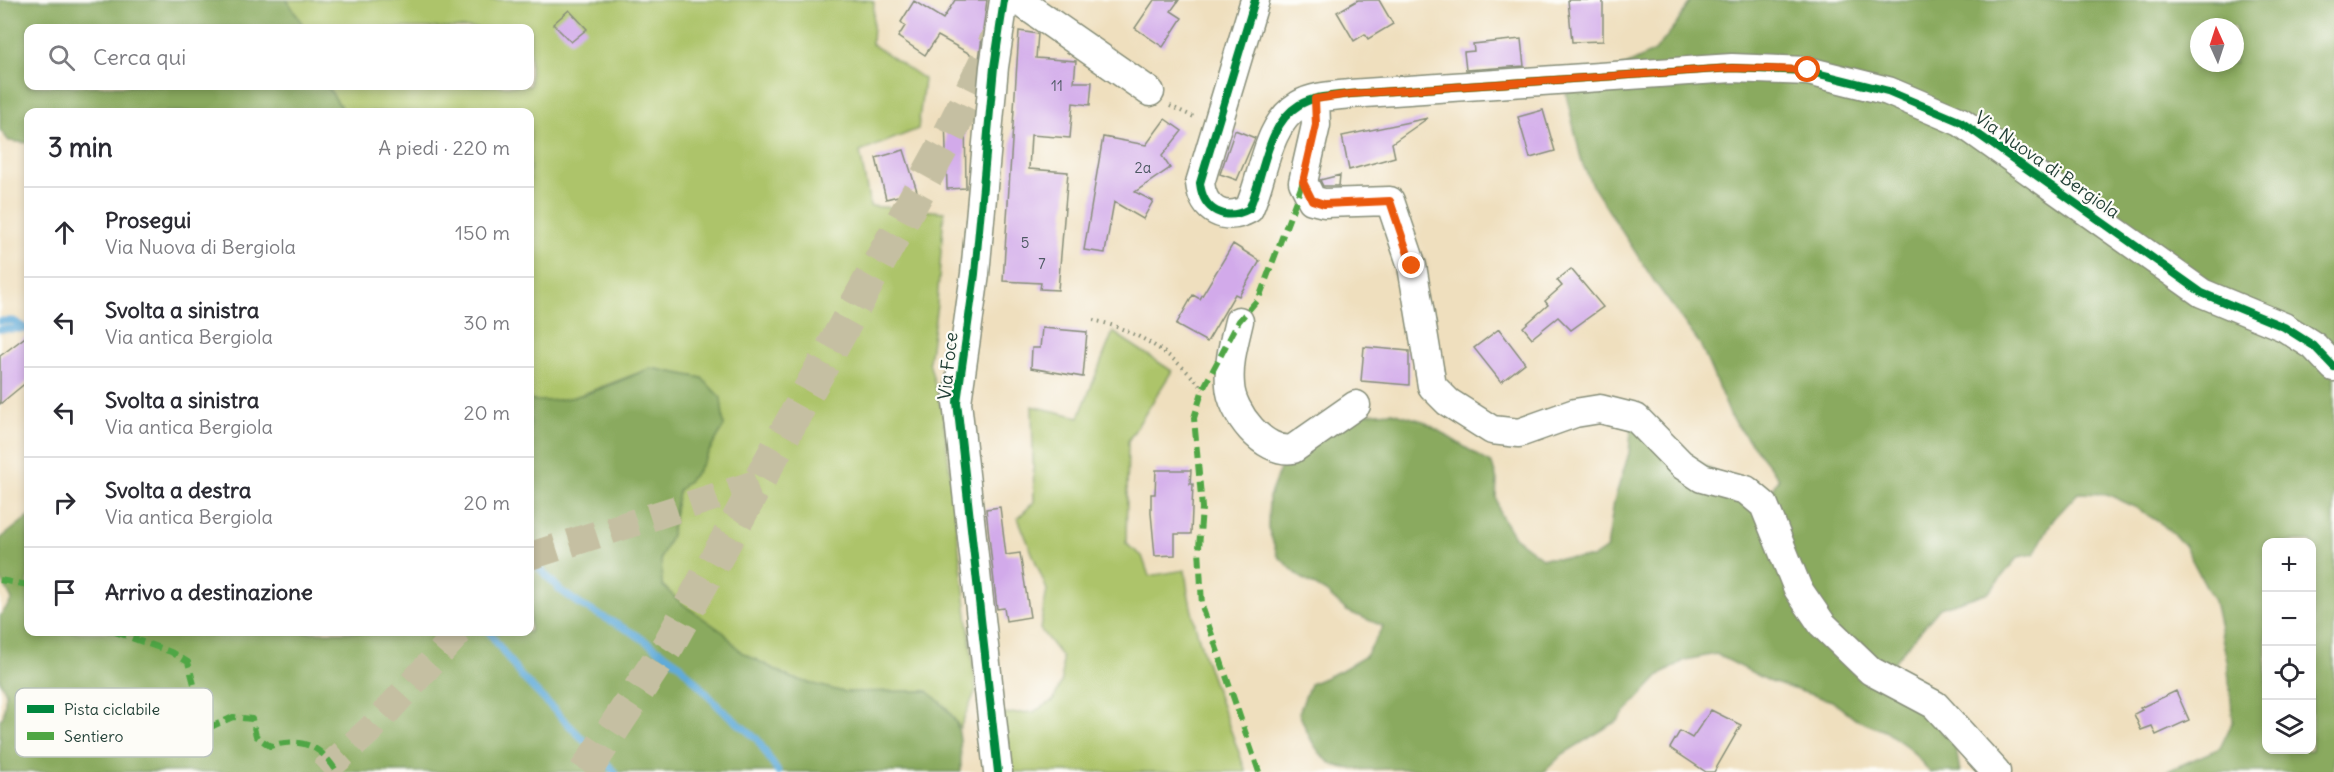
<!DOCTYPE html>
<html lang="it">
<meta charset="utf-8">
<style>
:root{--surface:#fff;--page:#f2f2f3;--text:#2b2b33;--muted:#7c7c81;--line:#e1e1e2}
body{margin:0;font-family:Delius,sans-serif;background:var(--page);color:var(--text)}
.controls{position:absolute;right:18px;bottom:18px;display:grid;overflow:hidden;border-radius:12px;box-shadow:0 3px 9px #0003}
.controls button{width:54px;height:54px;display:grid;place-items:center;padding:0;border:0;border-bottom:2px solid var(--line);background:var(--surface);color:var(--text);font:30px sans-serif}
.compass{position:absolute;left:2190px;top:18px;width:54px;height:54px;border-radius:50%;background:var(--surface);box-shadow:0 3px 9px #0003;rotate:357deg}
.stop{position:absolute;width:18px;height:18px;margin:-14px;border:4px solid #ea580c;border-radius:50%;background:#fff}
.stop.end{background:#ea580c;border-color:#fff;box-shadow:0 2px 6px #0008}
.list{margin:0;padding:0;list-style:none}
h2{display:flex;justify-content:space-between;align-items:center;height:78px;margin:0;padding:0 24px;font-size:26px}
h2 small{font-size:20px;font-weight:400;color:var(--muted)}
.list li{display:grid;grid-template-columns:39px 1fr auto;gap:18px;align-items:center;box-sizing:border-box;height:90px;padding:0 24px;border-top:2px solid var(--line)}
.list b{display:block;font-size:22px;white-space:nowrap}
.list p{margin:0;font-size:20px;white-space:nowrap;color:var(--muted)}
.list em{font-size:20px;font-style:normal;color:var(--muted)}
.icon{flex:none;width:33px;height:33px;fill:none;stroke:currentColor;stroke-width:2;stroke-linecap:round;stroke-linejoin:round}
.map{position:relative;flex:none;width:2334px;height:772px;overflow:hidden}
.search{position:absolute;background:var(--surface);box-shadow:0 3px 9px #0003;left:24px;top:24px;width:510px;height:66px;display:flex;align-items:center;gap:15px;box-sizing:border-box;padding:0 21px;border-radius:12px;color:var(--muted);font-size:22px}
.panel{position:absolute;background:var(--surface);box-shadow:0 3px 9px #0003;left:24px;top:108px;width:510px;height:528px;border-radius:12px}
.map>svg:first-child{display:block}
</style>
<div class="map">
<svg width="2334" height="772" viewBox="0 0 2334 772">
<rect width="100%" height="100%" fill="#fdfcf7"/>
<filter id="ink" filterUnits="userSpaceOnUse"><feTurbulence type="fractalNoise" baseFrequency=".0167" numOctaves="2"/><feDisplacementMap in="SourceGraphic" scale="12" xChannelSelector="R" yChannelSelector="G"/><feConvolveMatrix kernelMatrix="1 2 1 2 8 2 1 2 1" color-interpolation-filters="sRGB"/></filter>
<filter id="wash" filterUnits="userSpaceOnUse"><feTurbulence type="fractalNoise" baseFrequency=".008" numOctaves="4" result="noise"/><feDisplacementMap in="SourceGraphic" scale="24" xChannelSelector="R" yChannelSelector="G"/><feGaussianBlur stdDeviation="1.35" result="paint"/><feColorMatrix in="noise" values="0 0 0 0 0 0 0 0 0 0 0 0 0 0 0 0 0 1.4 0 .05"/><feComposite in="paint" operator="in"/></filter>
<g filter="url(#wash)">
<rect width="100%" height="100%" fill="#efdfbe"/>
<path fill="#adc46a" stroke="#66804f" stroke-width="1.5" d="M287,0H870L874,2L872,44L924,79L918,129L860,152L870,206L944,212L937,304L929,362L943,415L976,690L960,728L947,708L927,691L843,692L791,678L741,652L724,633L681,603L662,585L661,558L671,535L678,491L697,472L724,426L702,378L651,368L575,397L546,403L530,400V112H344L327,86H530V28H305Z
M1113,332L1172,371L1128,441L1126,544L1142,556L1149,576L1185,570C1192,639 1223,706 1246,772H1005L1004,714L1033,712L1053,701L1062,680V657L1040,629L1047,590L1018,518L1034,502L1032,406L1079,417Z"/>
<path fill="#8aaa5e" stroke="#547449" stroke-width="1.5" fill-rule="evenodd" d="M0,0H287L305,28H28V86H327L344,112H28V143L9,141L0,130Z
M1691,0H2334V772H2165L2220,748L2233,721L2227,660L2214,601L2184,545L2162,524L2135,507L2107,494L2078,493L2052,521L2034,554L2018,557L1989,592L1940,608L1893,663L1895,677L1956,748L1960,772H1930L1909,748L1885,731L1855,719L1832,701L1771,682L1716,654L1685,660L1660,675L1617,721L1563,754L1544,772C1495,772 1446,770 1397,769C1375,769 1355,772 1334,765C1315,755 1307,731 1299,713L1310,684L1340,671L1366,656L1383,626L1347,611L1326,592L1300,577L1278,556L1268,528L1269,497L1280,469L1303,448L1362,414L1392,412L1423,421L1492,464L1497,480L1496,497L1500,514L1514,537L1542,558H1592L1607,548L1614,501L1629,453L1632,419L1764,503L1779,478L1732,419L1700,344L1654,281L1592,185L1582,163L1566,94L1655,51L1676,25ZM2199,27H2235V63H2199ZM2266,542H2312V750H2266Z
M651,368L702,378L721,398L724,426L697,472L678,491L671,535L661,558L662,585L681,603L724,633L741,652L791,678L843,692L928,691C963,723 960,726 961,772H0V719L3,717L6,693L0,681V616L12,600L0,577V539L28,517V632H530V400C571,406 613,383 651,368Z"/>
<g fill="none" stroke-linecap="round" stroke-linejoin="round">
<path stroke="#61abd9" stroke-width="7" d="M0,321H14L28,330
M0,329H23
M530,558L560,590L581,605L635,634L679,664L721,709L757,739L778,772
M489,632L520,675L615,772"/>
</g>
<g id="blocks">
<path fill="#d2aaea" d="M955,0H987L979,59L938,36L925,55L898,37L905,26L901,22L914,1L943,19Z
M1154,0H1179L1171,11L1182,18L1163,47L1135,28Z
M1358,0H1379L1393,24L1368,39L1365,34L1354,41L1337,12Z
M1568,0H1603V41L1572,42Z
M569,10L587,29L571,42L553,24Z
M1019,31L1038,34L1036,58L1076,61L1074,82H1092L1090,105L1073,103L1070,138L1031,135L1029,169L1068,172L1058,290L1040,289L1041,283L1003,281Z
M1521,39L1524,66L1466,70L1464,52L1474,51L1473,44Z
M1543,110L1555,151L1530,158L1518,117Z
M945,114H965L966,188L947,189Z
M1428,118L1392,143L1395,157L1349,170L1342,136Z
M1165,119L1182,131L1162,156L1170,168L1135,192L1153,201L1143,219L1114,202L1105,253L1084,250L1103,137L1146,145Z
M1235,130L1255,138L1237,180L1220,174Z
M904,150L917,191L886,199L876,158Z
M1340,175L1339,186H1323L1320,180Z
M1233,244L1260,261L1239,296L1235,294L1207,342L1176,325L1193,295L1200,299Z
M1571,269L1603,307L1571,330L1558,317L1532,338L1523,327L1548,305L1545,301L1562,286L1557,280Z
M1042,328L1087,332L1083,377L1031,368L1032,348H1040Z
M1499,329L1525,363L1501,382L1474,348Z
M28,335V381L0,404V356Z
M1364,347L1409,351V385L1361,381Z
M1156,470H1191L1190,484H1193L1191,534H1175V555L1155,556L1151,513V494H1155Z
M1000,507L1006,555L1020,553L1030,617L1006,621L1004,608L997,609L986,509Z
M2176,691L2189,720L2156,735L2152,726L2141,730L2134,714L2142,710L2140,708Z
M1711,710L1741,725L1714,772H1706L1670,748L1680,731L1692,738Z"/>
</g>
</g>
<g filter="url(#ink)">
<use href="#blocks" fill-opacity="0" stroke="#878e79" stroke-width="1.5"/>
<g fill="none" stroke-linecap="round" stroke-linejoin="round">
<path stroke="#c5bfa2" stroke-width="28" stroke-dasharray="28 14" stroke-linecap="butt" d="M530,556L758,483
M323,772L371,729L459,632"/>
<path stroke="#c5bfa2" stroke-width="33" stroke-dasharray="33 16" stroke-linecap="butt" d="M585,772L669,644L945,143L999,34"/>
<g stroke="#878e79" stroke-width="31">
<path id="minor" d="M1013,0L1025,5L1150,92
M1255,0L1200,183C1203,211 1225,222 1249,209C1264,176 1266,125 1299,105C1314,96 1333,96 1350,94L1732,68L1808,71L1888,91L1961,122L2202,293L2284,327L2314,346L2334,367
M1315,99L1316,125L1303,182L1312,200L1324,203L1390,201L1412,266L1432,386L1448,402L1492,430L1519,433L1575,413L1600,409L1636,418L1681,464L1702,478L1746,490L1764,505L1798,589L1822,624L1871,671L1935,705L1996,772
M1239,321C1234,342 1228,363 1230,385C1231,412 1264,454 1293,449L1356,405
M998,772L957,402L975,274L994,67L1004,0"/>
</g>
<path stroke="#878e79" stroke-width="4" stroke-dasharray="1.5 4.5" stroke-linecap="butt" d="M1170,106L1196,118
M1093,320C1137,330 1174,354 1203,389"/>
<use href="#minor" stroke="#fff" stroke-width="28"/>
<path stroke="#4fa644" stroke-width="6" stroke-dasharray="12 6" stroke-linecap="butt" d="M0,580L28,585
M115,632L171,652L188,662L201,710L213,726L233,717L252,719L256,736L270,746C302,737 320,745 337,772
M1259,772L1202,606L1199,548L1202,508L1194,418L1203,389L1239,321L1259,298L1303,182"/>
<g stroke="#fdfcf7" stroke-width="11">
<path id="cycleway" d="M1255,0L1200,183C1203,211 1225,222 1249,209C1264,176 1266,125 1299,105C1314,96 1333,96 1350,94L1732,68L1808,71L1888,91L1961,122L2202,293L2284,327L2314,346L2334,367
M998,772L957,402L975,274L994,67L1004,0"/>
</g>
<use href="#cycleway" stroke="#00873e" stroke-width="8"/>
</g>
</g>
<g fill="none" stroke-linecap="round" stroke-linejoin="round" filter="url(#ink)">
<path stroke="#ea580c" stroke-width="8" d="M1412,266L1390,201L1324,204L1312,200L1303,182L1316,125L1315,99L1350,94L1732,68L1808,70"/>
</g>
<g text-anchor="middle" stroke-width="4.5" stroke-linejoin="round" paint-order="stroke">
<g font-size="15" fill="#4c5862">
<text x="1057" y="91">11</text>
<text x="1143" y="173">2a</text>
<text x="1025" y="248">5</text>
<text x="1042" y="269">7</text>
</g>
<g font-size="18" fill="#1f3d34" stroke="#fdfcf7">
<text transform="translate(2047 165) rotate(35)" y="6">Via Nuova di Bergiola</text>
<text transform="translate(948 366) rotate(-84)" y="6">Via Foce</text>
</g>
</g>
<rect x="15" y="688" width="198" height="69" rx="9" fill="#fdfcf7" stroke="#bac3bc" stroke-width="1.5"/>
<rect x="27" y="705" width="27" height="8" fill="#00873e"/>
<rect x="27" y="732" width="27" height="8" fill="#4fa644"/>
<g font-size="16" fill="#1f3d34">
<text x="64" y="715">Pista ciclabile</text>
<text x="64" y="742">Sentiero</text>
</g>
</svg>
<div class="controls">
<button>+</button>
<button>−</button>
<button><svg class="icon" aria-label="locate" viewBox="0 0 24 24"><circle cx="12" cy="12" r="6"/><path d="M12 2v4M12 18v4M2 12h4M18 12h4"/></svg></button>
<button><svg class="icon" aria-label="layers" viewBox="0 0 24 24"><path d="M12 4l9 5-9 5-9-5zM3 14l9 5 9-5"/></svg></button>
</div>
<svg class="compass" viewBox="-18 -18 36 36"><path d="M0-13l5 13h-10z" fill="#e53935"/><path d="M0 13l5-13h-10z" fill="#7c7c81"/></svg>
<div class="stop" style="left:1808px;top:70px"></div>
<div class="stop end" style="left:1412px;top:266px"></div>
<div class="search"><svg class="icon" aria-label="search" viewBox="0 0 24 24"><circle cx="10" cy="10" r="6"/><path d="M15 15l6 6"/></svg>Cerca qui</div>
<section class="panel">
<h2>3 min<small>A piedi · 220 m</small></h2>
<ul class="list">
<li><svg class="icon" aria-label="ahead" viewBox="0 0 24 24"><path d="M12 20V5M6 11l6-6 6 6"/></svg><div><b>Prosegui</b><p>Via Nuova di Bergiola</p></div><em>150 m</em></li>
<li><svg class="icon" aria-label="left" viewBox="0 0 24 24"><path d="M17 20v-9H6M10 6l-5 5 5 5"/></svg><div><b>Svolta a sinistra</b><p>Via antica Bergiola</p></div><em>30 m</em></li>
<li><svg class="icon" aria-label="left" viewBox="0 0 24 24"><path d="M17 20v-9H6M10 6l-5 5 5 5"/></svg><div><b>Svolta a sinistra</b><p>Via antica Bergiola</p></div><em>20 m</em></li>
<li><svg class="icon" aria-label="right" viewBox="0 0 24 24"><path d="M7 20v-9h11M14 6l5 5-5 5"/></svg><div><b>Svolta a destra</b><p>Via antica Bergiola</p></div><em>20 m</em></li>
<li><svg class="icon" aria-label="arrive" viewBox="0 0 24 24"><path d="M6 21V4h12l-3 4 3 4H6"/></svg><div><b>Arrivo a destinazione</b></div></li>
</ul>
</section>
</div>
